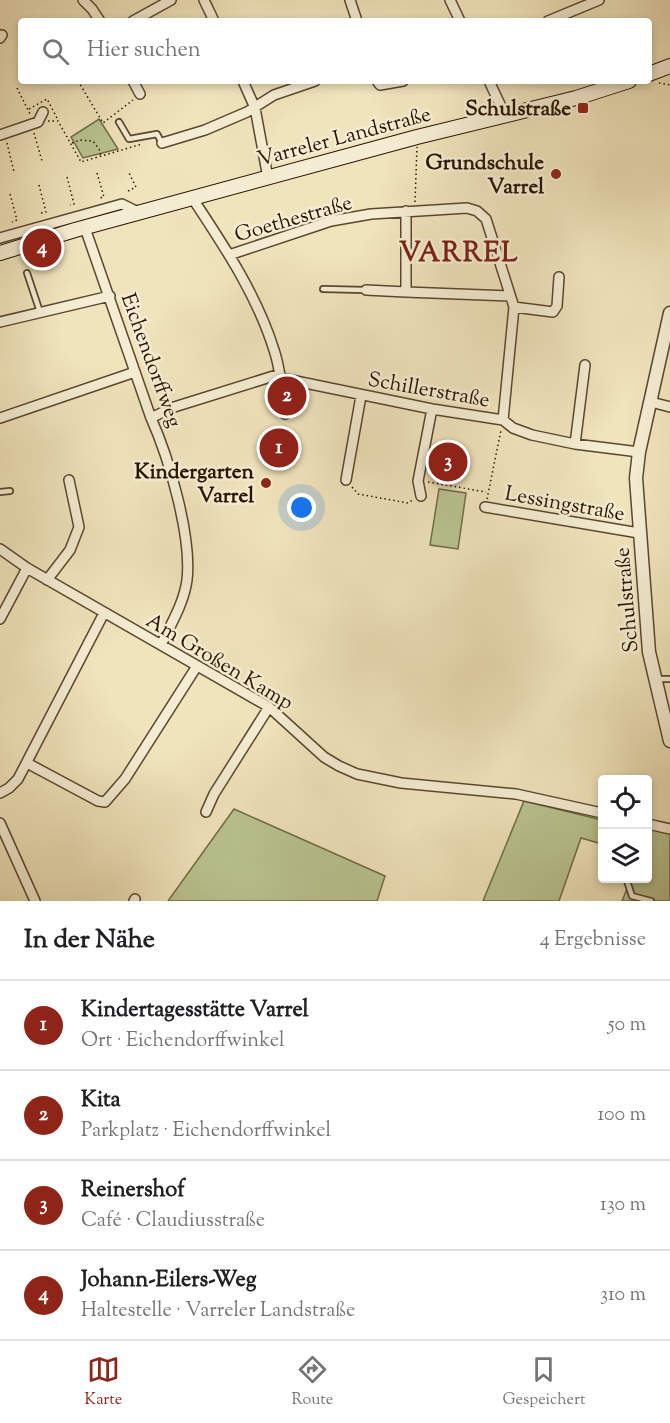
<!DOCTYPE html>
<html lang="de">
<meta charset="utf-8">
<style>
:root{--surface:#fff;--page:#f2f2f2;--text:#202124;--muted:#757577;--line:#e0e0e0;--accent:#8f2418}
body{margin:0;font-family:"Sorts Mill Goudy",serif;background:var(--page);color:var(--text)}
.controls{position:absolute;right:18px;bottom:18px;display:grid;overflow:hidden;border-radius:6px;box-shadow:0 3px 9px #0003}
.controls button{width:54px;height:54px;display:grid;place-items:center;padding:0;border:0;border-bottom:2px solid var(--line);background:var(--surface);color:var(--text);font:30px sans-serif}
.you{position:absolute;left:302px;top:508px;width:21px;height:21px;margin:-15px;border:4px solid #fff;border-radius:50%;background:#1a73e8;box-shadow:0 0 0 9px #1a73e833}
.badge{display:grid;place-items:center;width:39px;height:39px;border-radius:50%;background:var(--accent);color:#fff;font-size:20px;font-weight:700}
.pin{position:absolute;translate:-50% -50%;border:3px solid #fff;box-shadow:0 2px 6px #0006}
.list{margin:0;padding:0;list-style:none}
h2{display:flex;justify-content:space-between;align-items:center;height:78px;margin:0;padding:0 24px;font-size:26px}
h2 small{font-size:20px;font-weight:400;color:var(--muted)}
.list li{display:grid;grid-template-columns:39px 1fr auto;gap:18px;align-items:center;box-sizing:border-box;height:90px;padding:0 24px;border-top:2px solid var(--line)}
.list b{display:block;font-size:22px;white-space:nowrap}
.list p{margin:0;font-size:20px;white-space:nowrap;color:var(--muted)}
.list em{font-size:20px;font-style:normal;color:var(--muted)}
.icon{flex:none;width:33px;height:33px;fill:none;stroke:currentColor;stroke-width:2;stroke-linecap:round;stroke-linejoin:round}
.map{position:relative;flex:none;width:670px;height:901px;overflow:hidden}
.search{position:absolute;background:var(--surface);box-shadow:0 3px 9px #0003;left:18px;right:18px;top:18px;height:66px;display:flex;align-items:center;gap:15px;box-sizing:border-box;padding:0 21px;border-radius:6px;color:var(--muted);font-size:22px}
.sheet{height:438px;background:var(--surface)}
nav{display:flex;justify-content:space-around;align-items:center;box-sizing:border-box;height:84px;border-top:2px solid var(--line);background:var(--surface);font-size:16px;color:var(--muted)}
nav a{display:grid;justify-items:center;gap:3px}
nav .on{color:var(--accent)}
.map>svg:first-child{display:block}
</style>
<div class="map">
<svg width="670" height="901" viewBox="0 0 670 901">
<rect width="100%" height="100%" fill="#f0e4bc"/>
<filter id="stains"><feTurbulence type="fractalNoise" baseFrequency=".00333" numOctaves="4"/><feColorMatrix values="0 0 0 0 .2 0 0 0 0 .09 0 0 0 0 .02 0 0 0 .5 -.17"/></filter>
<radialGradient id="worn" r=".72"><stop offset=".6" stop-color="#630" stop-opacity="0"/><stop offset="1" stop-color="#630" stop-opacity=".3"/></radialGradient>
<path fill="#b9c491" stroke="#706c48" stroke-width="1.5" d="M99,119L118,149L83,158L71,137Z
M439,489L466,493L458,549L430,545Z
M524,801L602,820V844L581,838L559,901H483Z
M234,809L385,876L377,901H168Z
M648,827L670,832V901H622L631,879L648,878Z"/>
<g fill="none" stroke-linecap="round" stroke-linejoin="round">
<g stroke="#59472f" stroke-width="8">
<path id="service" d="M119,122L129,139L157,134L162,143
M27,273L40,312
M323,289L365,290
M0,492L10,491
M657,679H670
M626,878L632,896L651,901"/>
</g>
<g stroke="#59472f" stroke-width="12">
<path id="minor" d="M83,0L92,9L100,21
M204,0L214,21
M350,0L357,21
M450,0L460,21
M133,21L171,0
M548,21L599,0
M0,38L2,35
M133,81L140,94
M243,81L255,108L268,178
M377,81L380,85L403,81
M489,81L505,115
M0,135L38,122L43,112
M162,143L205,130L247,112L274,95L315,81
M193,199C224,246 257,295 274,350C281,370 282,392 285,414
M406,211V292L510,296
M85,228L151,418C169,458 192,537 187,580C184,603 171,624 161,645
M0,238L122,204L140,213
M229,255L331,221L371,214L467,208L477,211L486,219L514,307
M366,290L406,292
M0,322L110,296
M281,378L432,409L503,420L513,428L532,435L575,444L639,452
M651,402L670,407
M0,418L135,372
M151,418L171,408L280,374
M503,420L514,307L553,312L557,306L559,277
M575,444L585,365
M346,480L361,396
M421,496L418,481L432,409
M485,507L639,533
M0,549L27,568L269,707L324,757L339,766L357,774L401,783L516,794L602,813
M47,580L70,550L79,527L69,480
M0,619L27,568
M27,763L98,801L105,802L125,779L197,666
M0,793L9,788L18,779L104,613
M206,812L214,794L269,707
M0,823L35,901
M648,824L670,829
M134,901L135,899"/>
</g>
<g stroke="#59472f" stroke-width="15">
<path id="tertiary" d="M670,313L639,452L636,478L649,652L670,741"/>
</g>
<g stroke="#271300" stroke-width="16">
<path id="secondary" d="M649,74L670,66
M0,253L75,230L417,137L576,98L629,81"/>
</g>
<path stroke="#271300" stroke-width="1.5" stroke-dasharray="1.5 3" stroke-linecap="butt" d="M78,81L103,123L133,100
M659,83L670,85
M17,88L30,114
M29,109L47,99L58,120
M48,121H58L81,162L142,144
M34,133L42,161
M7,143L14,172
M72,143L80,140L93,141L99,149L101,156
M97,173L104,197L99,198
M67,177L74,204L70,205
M39,185L46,212L41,213
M128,191L136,187L128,171
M10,194L17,220L12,222
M415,202L417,147
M428,482L486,492
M352,487L358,494L408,503L414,499
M487,499L501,430"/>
<use href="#service" stroke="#f5edd3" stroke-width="4.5"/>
<use href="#minor" stroke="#f5edd3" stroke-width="9"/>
<use href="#tertiary" stroke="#f5edd3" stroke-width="12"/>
<use href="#secondary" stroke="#f5edd3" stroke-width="14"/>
</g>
<g fill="#8f2418" stroke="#f5edd3" stroke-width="2">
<rect x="577" y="102" width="12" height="12" rx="3"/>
<circle cx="556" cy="174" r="6"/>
<circle cx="266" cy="483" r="6"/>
</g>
<g text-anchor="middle" stroke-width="5" stroke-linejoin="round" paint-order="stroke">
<g font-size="21" font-weight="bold" fill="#271300" stroke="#f5edd3" text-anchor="end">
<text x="571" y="115">Schulstraße</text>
<text x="544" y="169">Grundschule<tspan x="544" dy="24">Varrel</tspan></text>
<text x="254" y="478">Kindergarten<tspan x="254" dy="24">Varrel</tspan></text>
</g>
<g font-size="21" fill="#271300" stroke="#f5edd3">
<text transform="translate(344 136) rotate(-15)" y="7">Varreler Landstraße</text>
<text transform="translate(293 218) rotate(-16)" y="7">Goethestraße</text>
<text transform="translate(152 360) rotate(70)" y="7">Eichendorffweg</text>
<text transform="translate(429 389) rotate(10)" y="7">Schillerstraße</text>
<text transform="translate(565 503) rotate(10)" y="7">Lessingstraße</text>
<text transform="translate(626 600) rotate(-95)" y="7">Schulstraße</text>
<text transform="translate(220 661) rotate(31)" y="7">Am Großen Kamp</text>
</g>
<g font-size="27" font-weight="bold" letter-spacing="1.5" fill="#7a1f14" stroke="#f5edd3">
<text x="459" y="261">VARREL</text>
</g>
</g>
<rect width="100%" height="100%" filter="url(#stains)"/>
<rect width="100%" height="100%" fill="url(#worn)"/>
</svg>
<div class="controls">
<button><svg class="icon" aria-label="locate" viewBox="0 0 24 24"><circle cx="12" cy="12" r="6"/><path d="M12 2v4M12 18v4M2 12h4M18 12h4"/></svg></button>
<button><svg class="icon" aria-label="layers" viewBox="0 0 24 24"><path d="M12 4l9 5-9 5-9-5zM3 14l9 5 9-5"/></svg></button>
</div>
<div class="you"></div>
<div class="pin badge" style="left:279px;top:448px">1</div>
<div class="pin badge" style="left:287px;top:396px">2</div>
<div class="pin badge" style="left:448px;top:462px">3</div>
<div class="pin badge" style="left:42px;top:248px">4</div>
<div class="search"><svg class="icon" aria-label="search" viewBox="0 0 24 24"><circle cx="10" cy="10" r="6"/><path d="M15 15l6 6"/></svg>Hier suchen</div>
</div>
<section class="sheet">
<h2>In der Nähe<small>4 Ergebnisse</small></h2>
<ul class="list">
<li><span class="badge">1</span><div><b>Kindertagesstätte Varrel</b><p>Ort · Eichendorffwinkel</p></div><em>50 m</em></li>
<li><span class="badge">2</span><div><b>Kita</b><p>Parkplatz · Eichendorffwinkel</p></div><em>100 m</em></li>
<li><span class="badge">3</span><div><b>Reinershof</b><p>Café · Claudiusstraße</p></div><em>130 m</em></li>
<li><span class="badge">4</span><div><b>Johann-Eilers-Weg</b><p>Haltestelle · Varreler Landstraße</p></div><em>310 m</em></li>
</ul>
</section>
<nav>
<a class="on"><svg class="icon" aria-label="map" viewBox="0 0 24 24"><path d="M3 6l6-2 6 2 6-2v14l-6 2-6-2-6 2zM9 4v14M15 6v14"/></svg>Karte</a>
<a><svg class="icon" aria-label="directions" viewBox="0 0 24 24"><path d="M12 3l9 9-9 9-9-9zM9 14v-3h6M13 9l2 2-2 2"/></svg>Route</a>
<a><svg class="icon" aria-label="saved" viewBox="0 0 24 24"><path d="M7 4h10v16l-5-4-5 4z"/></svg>Gespeichert</a>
</nav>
